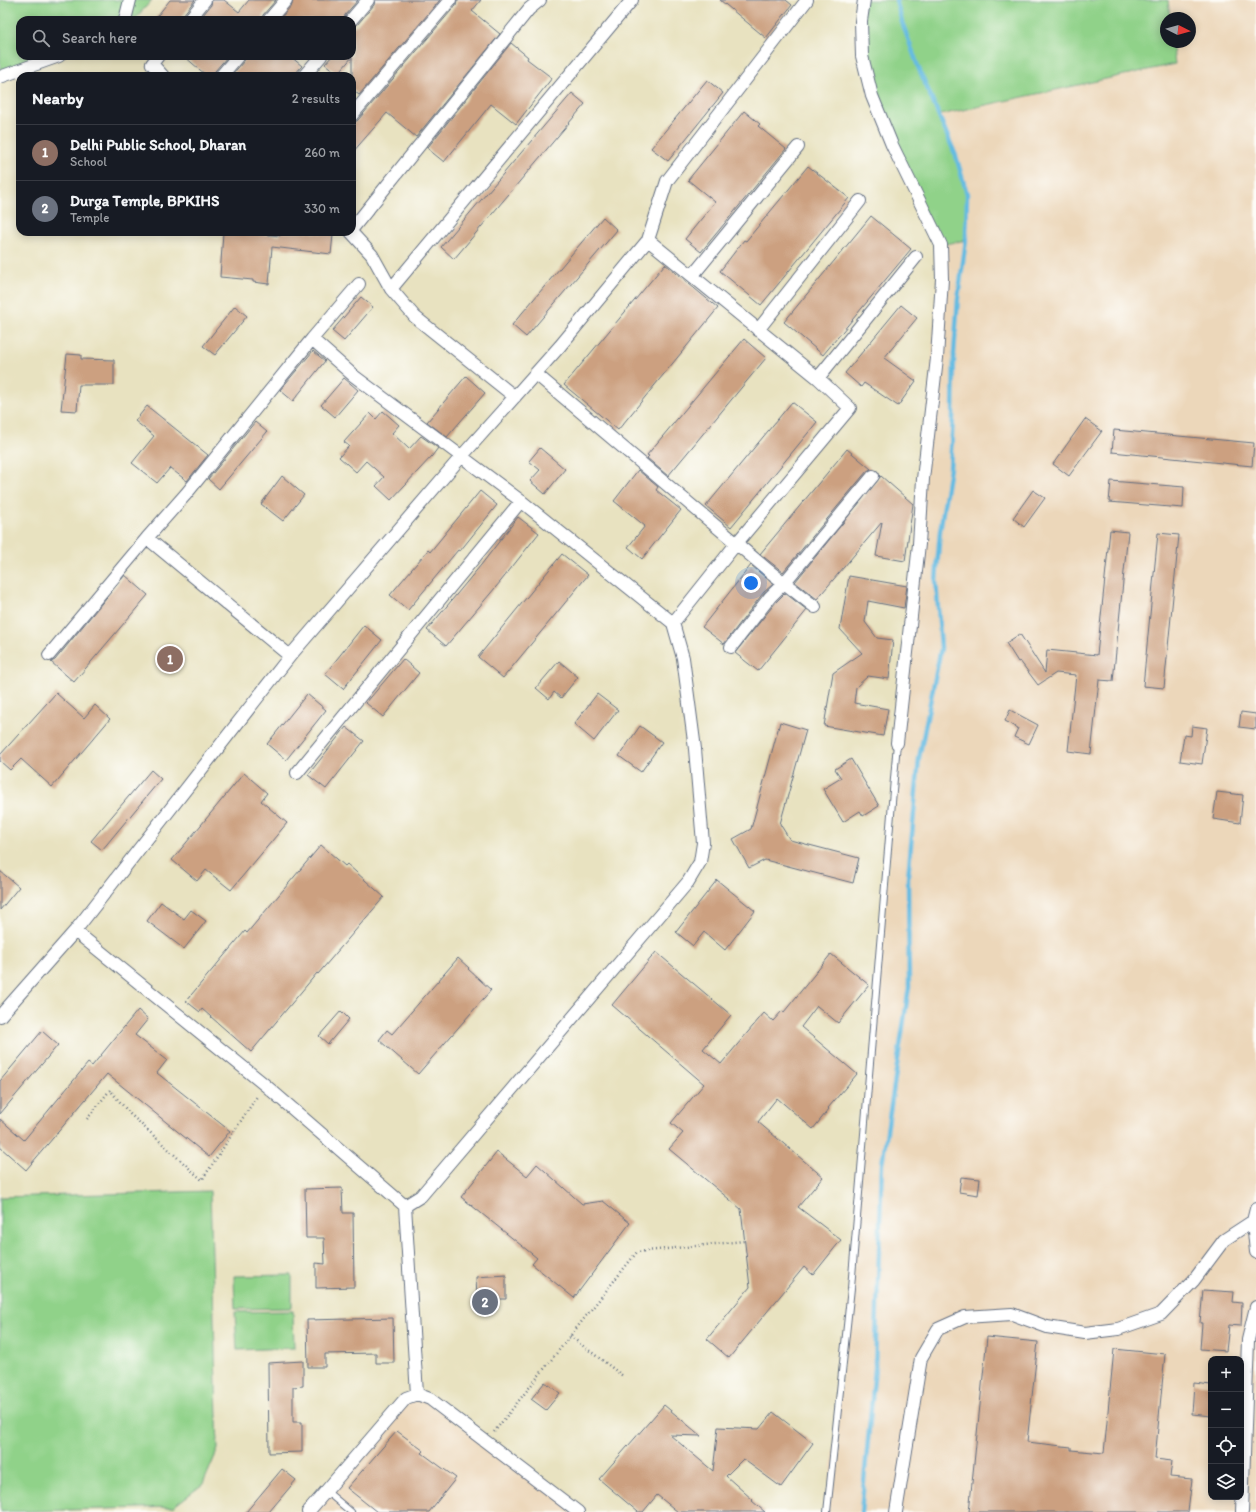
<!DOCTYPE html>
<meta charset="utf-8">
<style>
:root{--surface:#171b24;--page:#20242c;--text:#f1f3f6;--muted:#9ea1a6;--line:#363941;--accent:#1a73e8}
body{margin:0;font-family:Itim,sans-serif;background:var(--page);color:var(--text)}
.controls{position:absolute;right:12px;bottom:12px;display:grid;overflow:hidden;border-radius:8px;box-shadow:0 2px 10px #0003}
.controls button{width:36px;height:36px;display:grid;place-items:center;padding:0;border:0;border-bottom:1px solid var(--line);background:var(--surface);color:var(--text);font:20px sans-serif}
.compass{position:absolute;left:1160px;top:12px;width:36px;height:36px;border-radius:50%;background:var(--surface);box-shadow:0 2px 10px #0003;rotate:96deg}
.you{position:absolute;left:751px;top:583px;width:14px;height:14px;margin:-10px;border:3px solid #fff;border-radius:50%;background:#1a73e8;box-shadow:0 0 0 6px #1a73e833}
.badge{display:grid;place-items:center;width:26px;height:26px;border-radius:50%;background:var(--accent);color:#fff;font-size:13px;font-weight:700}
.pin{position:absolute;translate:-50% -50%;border:2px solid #fff;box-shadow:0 1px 4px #0006}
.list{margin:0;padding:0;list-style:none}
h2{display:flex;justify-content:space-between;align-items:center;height:52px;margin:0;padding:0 16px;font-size:17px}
h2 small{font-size:13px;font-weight:400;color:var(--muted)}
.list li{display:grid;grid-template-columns:26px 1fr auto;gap:12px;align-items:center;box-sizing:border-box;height:56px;padding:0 16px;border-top:1px solid var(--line)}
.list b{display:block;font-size:15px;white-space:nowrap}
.list p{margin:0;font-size:13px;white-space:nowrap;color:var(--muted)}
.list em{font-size:13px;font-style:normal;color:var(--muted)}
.icon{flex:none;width:22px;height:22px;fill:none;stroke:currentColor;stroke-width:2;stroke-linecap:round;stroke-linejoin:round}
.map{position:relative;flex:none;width:1256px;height:1512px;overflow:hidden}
.search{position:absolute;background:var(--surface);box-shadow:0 2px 10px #0003;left:16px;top:16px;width:340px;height:44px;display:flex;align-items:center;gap:10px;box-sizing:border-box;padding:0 14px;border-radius:12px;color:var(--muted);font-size:15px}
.panel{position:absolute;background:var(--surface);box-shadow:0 2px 10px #0003;left:16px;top:72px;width:340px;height:164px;border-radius:12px}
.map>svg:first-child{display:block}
</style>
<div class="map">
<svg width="1256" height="1512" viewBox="0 0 1256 1512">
<rect width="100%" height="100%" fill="#fdfcf7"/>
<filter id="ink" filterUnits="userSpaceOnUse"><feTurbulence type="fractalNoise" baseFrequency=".025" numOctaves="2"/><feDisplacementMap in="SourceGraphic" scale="8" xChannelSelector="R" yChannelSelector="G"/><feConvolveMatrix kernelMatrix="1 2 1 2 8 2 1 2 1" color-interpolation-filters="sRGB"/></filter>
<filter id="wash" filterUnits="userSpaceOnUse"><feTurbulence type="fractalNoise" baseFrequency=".012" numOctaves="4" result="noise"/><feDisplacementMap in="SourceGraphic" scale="16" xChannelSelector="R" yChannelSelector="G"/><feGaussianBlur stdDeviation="0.9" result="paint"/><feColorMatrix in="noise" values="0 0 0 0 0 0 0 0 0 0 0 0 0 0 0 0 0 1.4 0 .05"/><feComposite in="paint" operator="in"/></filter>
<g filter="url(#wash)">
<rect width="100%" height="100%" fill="#e8e2c0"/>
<path fill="#ecd7ba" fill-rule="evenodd" d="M1168,0H1256V1512H827L851,1288L908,648L941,245L966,240L956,156L939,115L1175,65L1172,42H1190V18H1170ZM1211,1359H1241V1497H1211Z
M417,1394L578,1512H308Z"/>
<path fill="#90d289" stroke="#568074" d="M0,0H152L134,20H20V56H59L0,77Z
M864,0H1168L1170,18H1166V42H1172L1175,64L940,115L956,156L967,194L966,240L941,245L923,211L862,56Z
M210,1191L218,1449L203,1484L173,1507L0,1512V1197Z
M292,1275V1308L235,1309L234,1276Z
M293,1311L294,1348L237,1350L235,1312Z"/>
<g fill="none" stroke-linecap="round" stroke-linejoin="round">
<path stroke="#65bbe2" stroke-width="4.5" d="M861,1512L875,1368L882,1164L909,987L908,878L919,758L941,648L936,581L940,531L950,468L953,417L954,354L958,298L966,240L967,194L956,156L919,69L902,22L896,0"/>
</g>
<g id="blocks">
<path fill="#cca080" d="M170,0H195L183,15L182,20H154Z
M212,0H224L239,12L249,0H276L263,15L262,20H199L211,5Z
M293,0H358L345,15L344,20H279L292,5Z
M375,0H440L359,95L352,89V57L338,74L325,64L332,56H352V27L357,25L374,5Z
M457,0H481L472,11L500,34L416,137L387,113L352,153V124L358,120L456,5Z
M720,0H786L792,5L766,38Z
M511,43L528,57L527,59L552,78L516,124L491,104L444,162L428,149V147Z
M184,56H228L215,71L214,76H207Z
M245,56H290L302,66L293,76H231L244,61Z
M707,80L723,93L668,161L651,148Z
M572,93L585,104L454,259L441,247Z
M744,111L760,124L758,126L786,149L701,252L685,239L715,202L688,180Z
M808,166L849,198L761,305L720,271L744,240L746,241Z
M871,216L911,249L823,355L784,322Z
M603,217L617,230L526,337L512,325Z
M223,232H241L280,236L281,232H310L333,235L331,254L272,247L269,284L253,282V280L220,277Z
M665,264L718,308L618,430L564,385Z
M361,297L373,307L344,341L332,331Z
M901,305L917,318L884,358L916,381L898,406L864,383L861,387L845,373Z
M235,306L247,316L215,355L203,346Z
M744,339L766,358L668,476L647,458L649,456L647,455Z
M313,351L325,361L293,401L280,390Z
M67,354L81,355V359L114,360V385H79L77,411L61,410Z
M466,376L485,393L447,437L427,422Z
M344,378L358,390L335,417L321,405Z
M792,402L817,422L731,527L706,506Z
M147,406L208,455L187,481L170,468L157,483L132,463L154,436L135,421Z
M383,411L399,425L392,433L409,449L421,436L438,448L432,456L391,500L376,486L384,477L366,461L356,472L339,457L349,446L344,442L370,413L376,419Z
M1085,419L1102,431L1069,476L1053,464Z
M255,422L267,432L219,489L208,479Z
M1114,430L1254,443L1252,466L1112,452Z
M540,448L565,469L545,494L530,481L540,470L529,461Z
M847,449L871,469L867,471L783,572L760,554Z
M638,470L658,487L656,490L681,510L642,559L628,547L645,526L614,501Z
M282,476L304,495L283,521L261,504Z
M881,476L913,504L905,561L876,556L882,522L817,599L795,582Z
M1111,481L1184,487L1183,508L1109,502Z
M1033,490L1045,498L1024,527L1013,518Z
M480,491L497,505L460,551L458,550L408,610L390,595L428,550L430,552Z
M518,517L539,533L501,581L446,646L427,630L481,565Z
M1110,530L1128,532L1113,681L1099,680L1091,754L1068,751L1076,675L1056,673L1038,685L1020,661L1018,662L1006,643L1020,634L1045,673L1047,650L1097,655Z
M1158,533L1179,535L1164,688L1143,686Z
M562,554L588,575L503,678L478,657Z
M751,565L773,584L764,592L724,644L702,627Z
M125,575L148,595L74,682L51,662L55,660Z
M849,576L907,586L904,608L868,601L865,622L877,638L893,640L889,679L868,676L856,687L854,703L888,709L883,736L824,726L833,673L862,653L840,629Z
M785,593L807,610L758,671L735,653L776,602Z
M364,625L382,640L343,689L325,674Z
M403,659L419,673L383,717L366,703Z
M559,661L578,677L561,698L554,692L549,699L536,688Z
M56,693L84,718L95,705L110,719L52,787L21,759L10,770L0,761V755Z
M307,694L326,710L286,760L267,744Z
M597,694L618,710L594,741L574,724Z
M1010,710L1038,725L1029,744L1014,737L1018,728L1005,721Z
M1241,712L1256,714V729L1239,727Z
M780,722L806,730L780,824L790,840L859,858L853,883L765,860L749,868L733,839L751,829Z
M640,726L662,742L641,772L619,756Z
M1192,726L1207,728L1202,764L1180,761L1184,735L1191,736Z
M346,727L364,741L326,789L308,775Z
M851,759L879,806L863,816L860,811L843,822L823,789L841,778L835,769Z
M151,770L161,779L102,850L91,841Z
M244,773L267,793L261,801L287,823L231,890L206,870L197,881L172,860Z
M1217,792L1243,795L1240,823L1213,819Z
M321,845L345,866L347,864L384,897L318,974L317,973L251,1052L202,1009L200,1012L186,1001L245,931L247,933Z
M0,871L19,887L0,910Z
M717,880L755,911L725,950L704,932L693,946L676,932Z
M161,902L184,919L191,910L206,921L184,949L147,921Z
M656,952L731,1015L703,1049L721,1064L764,1013L773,1021L782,1011L784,1012L831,954L869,985L838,1023L817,1006L801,1027L857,1074L828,1108L829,1109L813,1129L777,1098L758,1122L823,1177L798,1207L841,1240L813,1275L804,1267L729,1358L707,1339L750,1287L741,1209L669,1149L683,1133L671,1123L704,1084L612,1005Z
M458,958L469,968L468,969L491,990L418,1074L379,1040L387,1030L392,1034Z
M138,1010L148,1019L135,1035L167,1060L157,1073L230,1131L209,1157L107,1074L26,1170L0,1147V1119L24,1140L88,1063L92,1066Z
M341,1011L349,1019L328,1044L319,1036Z
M42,1031L58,1045L0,1114V1081Z
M497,1152L527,1176L537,1164L582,1204L603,1201L630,1223L574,1298L532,1264L537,1258L461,1197Z
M961,1177L980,1179L978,1195L959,1192Z
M342,1188L343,1213H353L354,1287L316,1288V1263L325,1264L324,1238H306L305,1189Z
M506,1275V1299H477L476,1277Z
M1203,1290L1234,1292L1233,1302L1242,1303L1241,1326L1229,1325L1226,1351L1200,1349L1202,1323H1200Z
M393,1318L394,1363H376V1353L325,1354V1367H308L307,1320Z
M987,1337L1038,1342L1027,1442L1071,1447V1450L1104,1453L1114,1349L1165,1354L1155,1459L1172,1461L1170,1477L1192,1479L1188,1512H969Z
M303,1361V1386L293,1387V1422H302V1452L269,1453L268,1363Z
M545,1382L560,1393L546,1410L531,1399Z
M1194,1383L1211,1385V1416L1192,1414Z
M664,1405L701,1436L670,1435L713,1471L718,1427L759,1429L773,1412L813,1443L781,1487L743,1459L726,1476L753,1500L752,1501L765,1512H678L657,1495L643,1512H638L599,1479Z
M397,1431L424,1451L422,1453L456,1478L429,1512H377L347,1488Z
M282,1469L296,1480L269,1512H246Z"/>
</g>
</g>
<g filter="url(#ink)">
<use href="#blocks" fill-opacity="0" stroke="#636e80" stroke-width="1"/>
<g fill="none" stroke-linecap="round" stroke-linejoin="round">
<g stroke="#636e80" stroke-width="8">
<path id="lane" d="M326,1491L351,1512
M827,1512L851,1288L897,743"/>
</g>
<g stroke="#636e80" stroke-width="14">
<path id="street" d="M864,0L861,21L862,56L872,96L892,145L941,245L942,279L937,358L923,479L919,544L897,743
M125,20L130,0
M189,20L205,0
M269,20L286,0
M351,20L368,0
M158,56L152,64L163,76
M221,76L238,56
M304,76L321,56
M0,77L59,56
M352,115L450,0
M352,229L529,9L540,0
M351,232L372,255L391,289L415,317L515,397
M648,240L818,378L850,408L736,544L673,623
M693,275L798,147
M391,289L632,0
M758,330L860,201
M312,339L354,376L521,501L673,623L683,658L695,749L703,843L700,862L688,882L421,1196L405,1206
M536,374L769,571L815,607
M818,378L916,257
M147,538L290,656
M731,647L770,597L784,583L873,476
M49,655L147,538L186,494L312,339L359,284
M297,773L521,501
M75,931L265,1085L405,1206L417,1394
M0,1016L75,931L290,656L461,457L560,346L648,240L667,181L807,0
M1256,1209L1253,1221L1256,1252
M308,1512L406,1398L417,1394L430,1399L578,1512
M896,1512L921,1358L938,1329L965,1317L1012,1314L1047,1327L1085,1333L1118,1329L1161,1314L1194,1280L1224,1240L1253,1221
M1242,1512L1248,1340L1256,1307"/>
</g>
<path stroke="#636e80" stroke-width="2.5" stroke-dasharray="1 3" stroke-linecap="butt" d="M87,1119L110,1090L130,1114L202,1180L258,1095
M570,1336L623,1376
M494,1432L637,1252L744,1241"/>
<use href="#lane" stroke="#fff" stroke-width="6"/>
<use href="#street" stroke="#fff" stroke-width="12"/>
</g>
</g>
</svg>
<div class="controls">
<button>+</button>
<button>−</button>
<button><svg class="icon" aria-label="locate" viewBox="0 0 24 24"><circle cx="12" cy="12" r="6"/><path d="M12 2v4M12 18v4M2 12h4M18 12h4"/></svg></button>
<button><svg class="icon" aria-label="layers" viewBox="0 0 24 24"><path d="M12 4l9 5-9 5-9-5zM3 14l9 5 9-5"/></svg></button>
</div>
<svg class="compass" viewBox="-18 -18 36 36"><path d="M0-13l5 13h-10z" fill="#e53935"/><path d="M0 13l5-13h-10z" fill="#9ea1a6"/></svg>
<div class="you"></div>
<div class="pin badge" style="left:170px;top:659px;background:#8d6e63">1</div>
<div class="pin badge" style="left:485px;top:1302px;background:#6b7280">2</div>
<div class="search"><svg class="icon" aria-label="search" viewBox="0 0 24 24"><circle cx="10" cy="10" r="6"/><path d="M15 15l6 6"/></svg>Search here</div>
<section class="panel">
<h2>Nearby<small>2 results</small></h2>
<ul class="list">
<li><span class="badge" style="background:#8d6e63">1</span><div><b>Delhi Public School, Dharan</b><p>School</p></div><em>260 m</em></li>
<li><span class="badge" style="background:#6b7280">2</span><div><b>Durga Temple, BPKIHS</b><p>Temple</p></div><em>330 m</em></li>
</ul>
</section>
</div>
